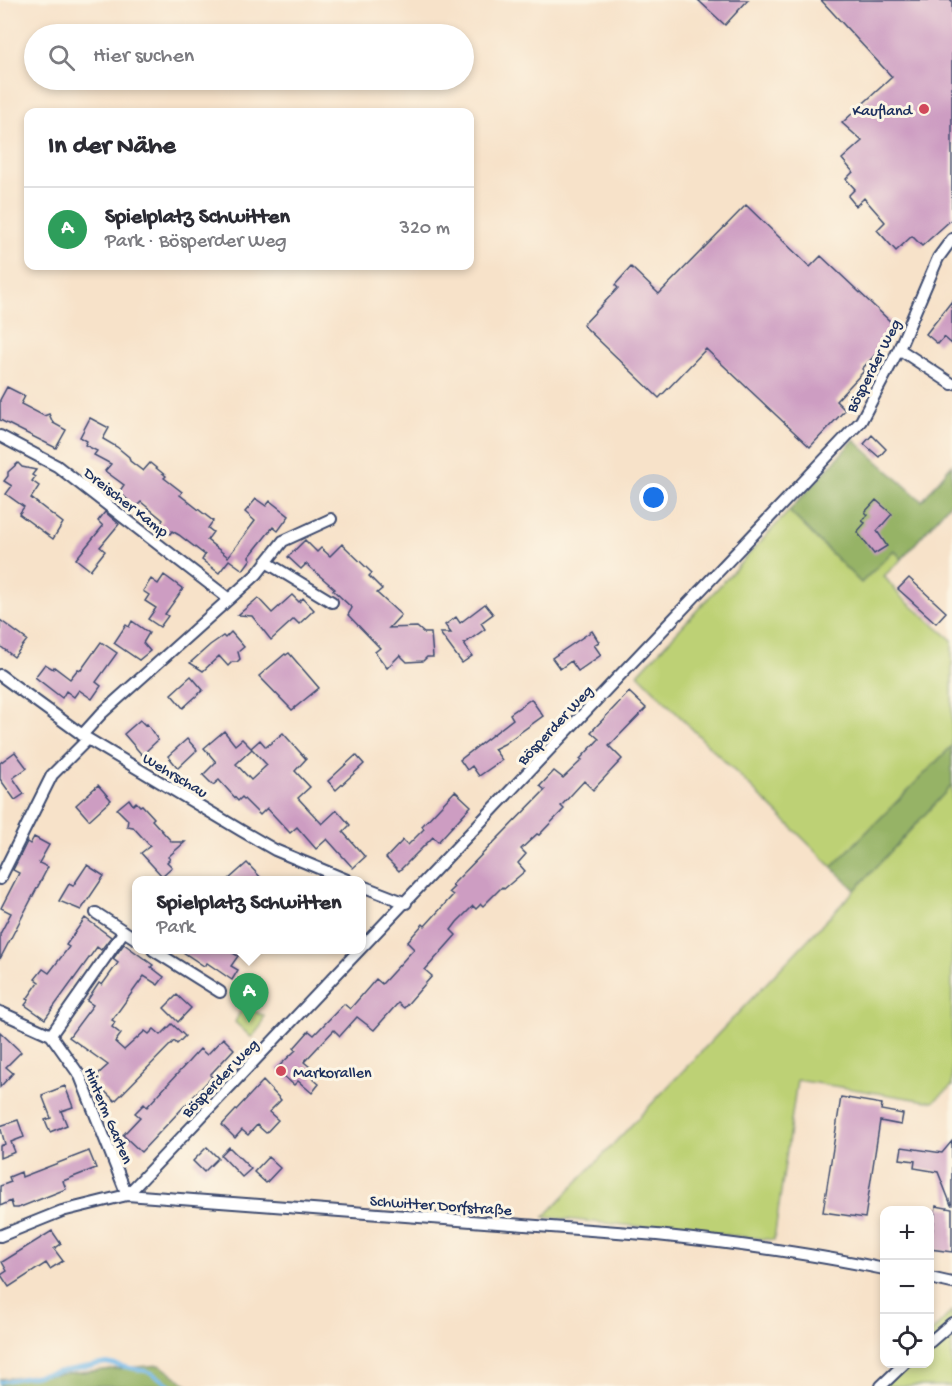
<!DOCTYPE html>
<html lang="de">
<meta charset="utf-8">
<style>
:root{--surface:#fff;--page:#f2f2f3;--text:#2b2b33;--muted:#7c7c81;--line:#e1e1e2;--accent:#d1495b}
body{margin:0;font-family:"Gochi Hand",sans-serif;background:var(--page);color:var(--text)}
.controls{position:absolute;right:18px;bottom:18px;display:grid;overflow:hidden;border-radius:12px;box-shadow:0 3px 9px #0003}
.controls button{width:54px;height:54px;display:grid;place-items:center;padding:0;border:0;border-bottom:2px solid var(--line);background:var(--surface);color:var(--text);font:30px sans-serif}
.you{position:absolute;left:654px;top:498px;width:21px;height:21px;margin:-15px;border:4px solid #fff;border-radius:50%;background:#1a73e8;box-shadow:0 0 0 9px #1a73e833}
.badge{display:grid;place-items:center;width:39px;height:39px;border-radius:50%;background:var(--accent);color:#fff;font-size:20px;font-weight:700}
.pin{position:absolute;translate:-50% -50px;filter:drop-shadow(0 2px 3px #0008)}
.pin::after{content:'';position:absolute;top:32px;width:21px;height:18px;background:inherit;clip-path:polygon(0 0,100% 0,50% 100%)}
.popup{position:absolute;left:132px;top:876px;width:234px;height:78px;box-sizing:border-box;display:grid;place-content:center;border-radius:12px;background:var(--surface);filter:drop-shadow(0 2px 4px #0005);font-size:20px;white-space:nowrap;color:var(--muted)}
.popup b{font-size:22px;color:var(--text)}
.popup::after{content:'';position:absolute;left:50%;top:100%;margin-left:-12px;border:12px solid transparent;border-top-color:var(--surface)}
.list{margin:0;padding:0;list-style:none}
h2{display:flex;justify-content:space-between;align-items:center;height:78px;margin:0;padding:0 24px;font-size:26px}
h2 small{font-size:20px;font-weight:400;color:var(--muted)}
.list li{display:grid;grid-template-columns:39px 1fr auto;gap:18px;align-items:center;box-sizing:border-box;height:84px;padding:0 24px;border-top:2px solid var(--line)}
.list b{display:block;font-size:22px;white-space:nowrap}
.list p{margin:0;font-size:20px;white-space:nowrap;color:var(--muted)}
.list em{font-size:20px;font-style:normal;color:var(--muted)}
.icon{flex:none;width:33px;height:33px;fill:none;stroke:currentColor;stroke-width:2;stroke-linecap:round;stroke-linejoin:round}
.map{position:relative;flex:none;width:952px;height:1386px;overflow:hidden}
.search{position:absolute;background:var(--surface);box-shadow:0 3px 9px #0003;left:24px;top:24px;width:450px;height:66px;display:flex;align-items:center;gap:15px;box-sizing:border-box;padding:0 21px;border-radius:33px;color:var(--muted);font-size:22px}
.panel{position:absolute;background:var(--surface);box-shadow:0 3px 9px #0003;left:24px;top:108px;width:450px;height:162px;border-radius:12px}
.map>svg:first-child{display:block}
</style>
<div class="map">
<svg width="952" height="1386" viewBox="0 0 952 1386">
<rect width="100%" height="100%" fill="#fcf5e5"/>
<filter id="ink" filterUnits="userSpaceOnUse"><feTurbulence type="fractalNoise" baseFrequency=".0167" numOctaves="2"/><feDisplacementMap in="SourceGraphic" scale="12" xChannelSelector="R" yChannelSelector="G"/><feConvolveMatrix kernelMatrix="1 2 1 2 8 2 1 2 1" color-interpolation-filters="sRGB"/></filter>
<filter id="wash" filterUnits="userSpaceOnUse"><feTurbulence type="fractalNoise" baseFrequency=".008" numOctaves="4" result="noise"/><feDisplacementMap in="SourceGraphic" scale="24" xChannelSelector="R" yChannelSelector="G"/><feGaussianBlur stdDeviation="1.35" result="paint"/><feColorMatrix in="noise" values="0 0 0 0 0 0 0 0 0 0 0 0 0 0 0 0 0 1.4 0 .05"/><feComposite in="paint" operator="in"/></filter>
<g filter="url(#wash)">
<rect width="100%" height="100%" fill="#f7e2c9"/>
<path fill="#bdd175" stroke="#6c806a" stroke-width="1.5" d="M789,511L861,583L894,550L902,559L884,576L900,596L952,640V746L832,867L706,743L638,674Z
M952,785V1086L933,1102L797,1080L774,1240L544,1217L855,890Z
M242,1008L256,1012L264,1016L261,1026L253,1036L251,1037L235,1022Z
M952,1311V1386H878L900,1364H930V1334Z"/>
<path fill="#96b366" stroke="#587162" stroke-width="1.5" d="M854,440L922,501L952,464V501L902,559L894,550L861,583L789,511Z
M952,746V785L855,890L832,867Z
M160,1365L189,1386H0V1379Z"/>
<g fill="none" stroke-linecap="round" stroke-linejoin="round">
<path stroke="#74baeb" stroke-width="4" d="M0,1382L106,1363L150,1372L172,1386"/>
</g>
<g id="blocks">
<path fill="#cd9dc2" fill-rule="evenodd" d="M698,0H748L725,25Z
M821,0H952V219L922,246L912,236L896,251L877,230L885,222L864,198L856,206L848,196L855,189L846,179L853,172L842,159L862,141L842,123L892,77Z
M746,205L810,267L821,256L894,325L886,343L862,369L864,371L836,401L845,410L810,447L706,349L659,398L583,325L618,288L615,285L631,267L659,294Z
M952,301V344L944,337L938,344L926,334Z
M7,387L25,396L21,404L44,416L49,414L53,423L66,430L56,448L0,420V400Z
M90,418L109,428L103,439L117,447L129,457L130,461L143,471L150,463L166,476L164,478L182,492L180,495L213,521L208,528L213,532L207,540L228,557L255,521L245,512L256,499L266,506L270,501L289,516L278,531L273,527L249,557L251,559L243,570L229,560L219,573L202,560L205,555L179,535L172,531L170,534L159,526L163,520L141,502L136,507L119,492L124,485L105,471L111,464L94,455L97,451L85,445L87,441L80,437Z
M872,435L886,449L879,457L864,444Z
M18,463L22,467L36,470L32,475L35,477L32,481L39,486L31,498L63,523L53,539L19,514L24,507L6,494L12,486L4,481L8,476V472Z
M876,500L892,514L877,531L887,546L874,554L857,532L865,523L862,521L868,515L865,512Z
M105,512L119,524L100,547L105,551L90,570L76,559L103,526L98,521Z
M305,540L317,552L321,548L330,556L342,544L372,573L369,576L382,589L377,593L401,615L389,628L417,627L424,633H431L433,657H427L423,661L407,662L400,655L387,668L375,652L380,648L348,615L352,608L333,590L335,589L306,564L301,569L288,557Z
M164,575L183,589L165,614L168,616L160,627L148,619L156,608L145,601L149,595L143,591L151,579L158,584Z
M909,578L946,612L936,623L898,589Z
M292,595L299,602L303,598L314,610L299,624L294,619L271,640L252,616L238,615L258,598L272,613Z
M485,604L493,614L481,623L485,629L464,644L472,656L462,663L440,633H451L445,625L456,617L460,623Z
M0,620L27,640L14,657L0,646Z
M132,621L149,633L143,643L150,651L139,660L114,643L126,625L129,627Z
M592,631L599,642L594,645L601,655L578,671L571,661L560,669L552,658Z
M231,632L244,647L238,652L240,659L237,662H232L228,666L219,656L203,671L190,663L210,645L223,636L225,638Z
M101,642L117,653L96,682L101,686L92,699L79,690L74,697L66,691L62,698L35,677L45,664L53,669L54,667L70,679L78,669L81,670Z
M289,653L319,688L292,710L259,676L285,654L286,655Z
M191,676L203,690L183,708L171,694Z
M629,692L646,708L609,746L622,759L593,790L584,781L561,806L564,809L539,835L537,834L521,849L526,854L518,863L525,871L504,889L502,887L483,906L481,904L476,909L473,906L457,922L451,930L456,935L425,970L432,976L404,1008L398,1003L374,1030L357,1017L340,1036L334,1030L304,1062L317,1073L312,1078L319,1084L312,1093L298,1081L294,1085L276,1069L296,1050L294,1048L309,1031L314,1035L344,1004L350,1009L376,979L382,984L414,949L407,942L423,924L425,926L453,895L449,892L454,887L452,885L545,790L540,786L554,771L563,778L582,760L580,759L599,739L591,732Z
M531,699L543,716L504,744L494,749L502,760L479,776L472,766L467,770L460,760L513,719L510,714Z
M140,720L145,725L147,724L158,740L142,755L124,734Z
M224,731L235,745L242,739L251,748L260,740L266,747L283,733L306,759L295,771L310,787L298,798L322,824L337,810L350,825L343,832L365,857L353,868L327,839L316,849L297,827L290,833L267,808L260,815L242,797L238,801L219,780L213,785L203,775L216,762L204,748ZM252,749L267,765L251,780L236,764Z
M187,739L197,750L178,768L168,756Z
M15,752L27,768L13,778L24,794L15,800L0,779V763Z
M356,755L364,764L336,790L328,781Z
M98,785L111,800L89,820L76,805Z
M455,791L471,806L438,842L433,837L399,871L386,858L403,840L408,845L424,829L422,826Z
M129,799L133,805L136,802L140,806L142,805L154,818L152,820L172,842H185L168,857L170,859L167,862L172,867L162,876L141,853L150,846L133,827L127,826L128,820L117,809Z
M34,837L49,845L39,863L48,867L0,959V934L11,913L1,908L19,873L13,870L27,842L30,844Z
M247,863L263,880H228Z
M87,865L104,876L81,910L59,901L69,884L73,886Z
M85,918L111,937L101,950L97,947L45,1019L25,1005L29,1000L27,999L39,982L35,979L43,969L49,973L69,947L66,945Z
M124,944L153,965L151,967L164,977L158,985L144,976L112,1020L115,1022L112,1027L121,1034L115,1042L124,1050L145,1031L149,1034L154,1029L161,1035L172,1024L185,1036L177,1044L174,1041L115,1101L96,1083L100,1078L97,1075L108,1065L69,1037L93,1005L87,1001L99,983L102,985L118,963L113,959Z
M180,950H228L238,956L231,966L238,970L232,980L207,963L204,966Z
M177,995L191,1008L178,1022L164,1008Z
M0,1032L21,1052L6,1067L13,1073L0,1087Z
M223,1038L234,1049L210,1075L212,1077L141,1152L123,1135L140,1117L135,1113L144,1104L147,1107L200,1049L207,1055Z
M263,1081L281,1100L269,1112L278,1120L266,1133L257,1125L248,1135L242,1130L235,1138L222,1125Z
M65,1086L73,1107L61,1111L67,1125L50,1132L45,1120L51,1118L42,1095Z
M841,1097L882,1104L881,1110L903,1114L901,1125L880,1121L865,1218L823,1212Z
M18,1120L24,1137L11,1142L15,1152L0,1158V1146L5,1144L0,1126Z
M952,1141V1205H951L938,1172L914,1168L915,1161L900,1159L902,1147L942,1153Z
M207,1147L218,1158L204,1172L193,1161Z
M229,1147L251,1169L242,1177L221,1155Z
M89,1151L96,1168L63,1181L66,1189L18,1208H13L11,1201L0,1206V1186L11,1182L9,1177L21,1172L22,1177Z
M268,1157L280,1168L266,1183L254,1172Z
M936,1206L952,1209V1252L930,1249Z
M52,1231L61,1244L54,1249L63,1261L50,1269L46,1263L9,1287L1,1275L7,1271L2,1262Z"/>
</g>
</g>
<g filter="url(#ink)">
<use href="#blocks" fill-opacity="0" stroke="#3c4a6e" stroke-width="1.5"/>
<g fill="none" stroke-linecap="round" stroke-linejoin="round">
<g stroke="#3c4a6e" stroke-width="14">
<path id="street" d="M899,349L952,384
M0,436L57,466L229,599
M266,562L332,602
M0,675L88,739L242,831L275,850L347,880
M82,735L102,713L257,574L283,541L331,519
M0,879L52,775L88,739
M362,886L406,903
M96,913L136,939
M153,950L220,992
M0,1012L51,1035L80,1076L127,1195L861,421L899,349L938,258L952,239
M51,1035L124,931
M0,1236L62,1211L127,1195L657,1235C733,1243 809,1253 884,1269
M930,1278L952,1283
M930,1342L952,1323
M881,1386L904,1364"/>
</g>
<use href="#street" stroke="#fff" stroke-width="10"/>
</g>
</g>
<g fill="#d1495b" stroke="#fcf5e5" stroke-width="2">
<circle cx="924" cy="109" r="6"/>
<circle cx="281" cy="1071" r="6"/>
</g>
<g text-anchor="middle" stroke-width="6" stroke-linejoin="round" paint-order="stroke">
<g font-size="16" fill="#1b2f5e" stroke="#fcf5e5" text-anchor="end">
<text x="912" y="115">Kaufland</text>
<text x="293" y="1077" text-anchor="start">Markorallen</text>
</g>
<g font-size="16" fill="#1b2f5e" stroke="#fcf5e5">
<text transform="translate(872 365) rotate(-63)" y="6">Bösperder Weg</text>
<text transform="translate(127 501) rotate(38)" y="6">Dreischer Kamp</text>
<text transform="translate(554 724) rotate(-47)" y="6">Bösperder Weg</text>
<text transform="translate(176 774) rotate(31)" y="6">Wehrschau</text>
<text transform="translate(219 1077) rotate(-46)" y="6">Bösperder Weg</text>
<text transform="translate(110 1115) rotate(67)" y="6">Hinterm Garten</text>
<text transform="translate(441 1204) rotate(4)" y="6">Schwitter Dorfstraße</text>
</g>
</g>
</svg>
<div class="controls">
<button>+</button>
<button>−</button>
<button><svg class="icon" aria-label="locate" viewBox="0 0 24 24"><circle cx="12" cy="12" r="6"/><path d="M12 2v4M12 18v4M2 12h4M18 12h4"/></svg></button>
</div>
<div class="you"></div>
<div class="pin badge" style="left:249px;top:1023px;background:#2e9e5b">A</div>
<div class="popup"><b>Spielplatz Schwitten</b>Park</div>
<div class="search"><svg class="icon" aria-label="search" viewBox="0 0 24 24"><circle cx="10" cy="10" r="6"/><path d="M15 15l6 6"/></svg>Hier suchen</div>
<section class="panel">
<h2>In der Nähe<small></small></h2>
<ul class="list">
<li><span class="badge" style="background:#2e9e5b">A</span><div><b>Spielplatz Schwitten</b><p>Park · Bösperder Weg</p></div><em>320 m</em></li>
</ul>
</section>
</div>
